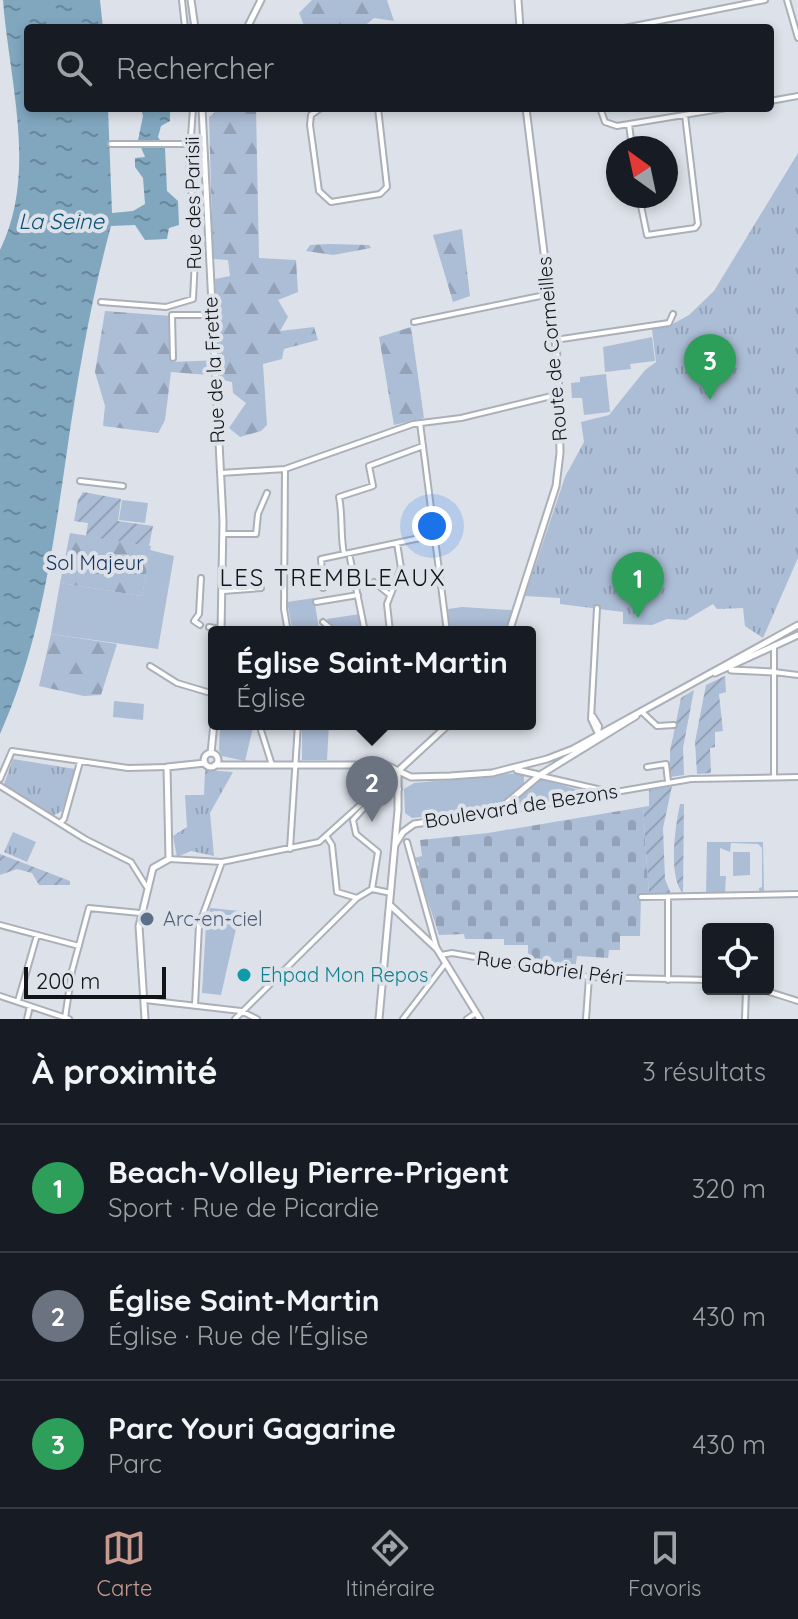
<!DOCTYPE html>
<html lang="fr">
<meta charset="utf-8">
<style>
:root{--surface:#171b24;--page:#20242c;--text:#f1f3f6;--muted:#9ea1a6;--line:#363941;--accent:#c89a8e}
body{margin:0;font-family:Quicksand,sans-serif;background:var(--page);color:var(--text)}
.controls{position:absolute;right:24px;bottom:24px;display:grid;overflow:hidden;border-radius:8px;box-shadow:0 4px 12px #0003}
.controls button{width:72px;height:72px;display:grid;place-items:center;padding:0;border:0;border-bottom:2px solid var(--line);background:var(--surface);color:var(--text);font:40px sans-serif}
.compass{position:absolute;left:606px;top:136px;width:72px;height:72px;border-radius:50%;background:var(--surface);box-shadow:0 4px 12px #0003;rotate:327deg}
.scale{position:absolute;left:24px;bottom:20px;width:142px;box-sizing:border-box;padding-left:8px;border:4px solid #121417;border-top:0;font-size:22px;line-height:28px;white-space:nowrap;color:#121417;-webkit-text-stroke:6px #dde2ea;paint-order:stroke}
.you{position:absolute;left:432px;top:526px;width:28px;height:28px;margin:-20px;border:6px solid #fff;border-radius:50%;background:#1a73e8;box-shadow:0 0 0 12px #1a73e833}
.badge{display:grid;place-items:center;width:52px;height:52px;border-radius:50%;background:var(--accent);color:#fff;font-size:26px;font-weight:700}
.pin{position:absolute;translate:-50% -66px;filter:drop-shadow(0 2px 4px #0008)}
.pin::after{content:'';position:absolute;top:42px;width:28px;height:24px;background:inherit;clip-path:polygon(0 0,100% 0,50% 100%)}
.popup{position:absolute;left:208px;top:626px;width:328px;height:104px;box-sizing:border-box;display:grid;place-content:center;border-radius:8px;background:var(--surface);filter:drop-shadow(0 2px 6px #0005);font-size:26px;white-space:nowrap;color:var(--muted)}
.popup b{font-size:30px;color:var(--text)}
.popup::after{content:'';position:absolute;left:50%;top:100%;margin-left:-16px;border:16px solid transparent;border-top-color:var(--surface)}
.list{margin:0;padding:0;list-style:none}
h2{display:flex;justify-content:space-between;align-items:center;height:104px;margin:0;padding:0 32px;font-size:34px}
h2 small{font-size:26px;font-weight:400;color:var(--muted)}
.list li{display:grid;grid-template-columns:52px 1fr auto;gap:24px;align-items:center;box-sizing:border-box;height:128px;padding:0 32px;border-top:2px solid var(--line)}
.list b{display:block;font-size:30px;white-space:nowrap}
.list p{margin:0;font-size:26px;white-space:nowrap;color:var(--muted)}
.list em{font-size:26px;font-style:normal;color:var(--muted)}
.icon{flex:none;width:44px;height:44px;fill:none;stroke:currentColor;stroke-width:2;stroke-linecap:round;stroke-linejoin:round}
.map{position:relative;flex:none;width:798px;height:1019px;overflow:hidden}
.search{position:absolute;background:var(--surface);box-shadow:0 4px 12px #0003;left:24px;right:24px;top:24px;height:88px;display:flex;align-items:center;gap:20px;box-sizing:border-box;padding:0 28px;border-radius:8px;color:var(--muted);font-size:30px}
.sheet{height:488px;background:var(--surface)}
nav{display:flex;justify-content:space-around;align-items:center;box-sizing:border-box;height:112px;border-top:2px solid var(--line);background:var(--surface);font-size:22px;color:var(--muted)}
nav a{display:grid;justify-items:center;gap:4px}
nav .on{color:var(--accent)}
.map>svg:first-child{display:block}
</style>
<div class="map">
<svg width="798" height="1019" viewBox="0 0 798 1019">
<defs>
<pattern id="forest-firs" width="22" height="20" patternUnits="userSpaceOnUse" patternTransform="scale(2)"><rect width="22" height="20" fill="#acbdd6"/><path d="M5 1l3.5 6h-7zM16 11l3.5 6h-7z" fill="#93a2b7"/></pattern>
<pattern id="cemetery-stones" width="16" height="16" patternUnits="userSpaceOnUse" patternTransform="scale(2)"><rect width="16" height="16" fill="#acbdd6"/><path d="M2 7V4a2 2 0 0 1 4 0v3zM10 15v-3a2 2 0 0 1 4 0v3z" fill="#93a2b7"/></pattern>
<pattern id="park-tufts" width="24" height="20" patternUnits="userSpaceOnUse" patternTransform="scale(2)"><rect width="24" height="20" fill="#acbdd6"/><path d="M3 7l-1-3M5 7V3M7 7l1-3M15 17l-1-3M17 17v-4M19 17l1-3" fill="none" stroke="#93a2b7"/></pattern>
<pattern id="garden-furrows" width="10" height="10" patternUnits="userSpaceOnUse" patternTransform="scale(2)"><rect width="10" height="10" fill="#acbdd6"/><path d="M-1 1l2-2M0 10L10 0M9 11l2-2" fill="none" stroke="#93a2b7"/></pattern>
<pattern id="water-ripples" width="26" height="14" patternUnits="userSpaceOnUse" patternTransform="scale(2)"><rect width="26" height="14" fill="#81a7bf"/><path d="M2 4q2-2 4 0t4 0M15 11q2-2 4 0t4 0" fill="none" stroke="#68879a"/></pattern>
</defs>
<rect width="100%" height="100%" fill="#dde2ea"/>
<path fill="#acbdd6" d="M652,337L655,361L630,364L631,369L605,372L603,347Z
M606,374L610,412L584,415L582,398H572L571,383L580,382V377Z
M122,500L148,503L145,523L119,520Z
M150,550L174,556L158,649L51,634L60,583L142,596Z
M314,598L319,629L324,632H293L287,602Z
M462,607L511,610L512,613L504,632H450L448,609Z
M360,614L363,632H342L329,625L327,619Z
M114,701L144,704L143,720L113,717Z
M220,724H257L259,728H253L245,761L222,756L219,750Z
M302,724H329L327,760H302Z
M519,773L524,775V785L494,808L412,818L405,813L404,789L414,783Z
M540,779L579,790V795L516,805L515,801Z
M707,842H763L764,893H759V888L762,887V848L758,844L731,843L730,852L720,848V876H726L725,893L706,894Z
M733,852H750V875L733,876Z
M210,908L240,911L221,995L202,993L206,925Z"/>
<path fill="url(#forest-firs)" d="M312,0H387L394,21L374,18L362,28H305L299,13Z
M220,108H256L259,258L296,260L298,292L278,300L288,317L280,331L314,327L318,340L284,349L282,359L263,364L267,425L261,431L240,437L229,428L246,403L233,393L232,382L222,380L221,376L171,372L165,420L158,433L103,426L105,406L95,372L105,311L171,316V362L219,360L215,279L230,276L228,260L213,259L209,117Z
M462,229L470,296L453,302L433,235Z
M329,244L369,245L371,248L333,255L306,251L310,245Z
M411,327L424,418L394,425L379,337Z
M70,533L151,546L142,596L60,583Z
M51,634L117,644L101,695L84,696L39,686Z"/>
<path fill="url(#cemetery-stones)" d="M643,807L649,895H641L640,936H620V950H609L608,958L577,956L575,970L528,962V945H504V939H465L464,934L439,935L417,868L419,864L414,858L422,856L420,840L488,833Z"/>
<path fill="url(#park-tufts)" d="M798,153V558L763,638L745,626L743,608L717,609L713,604L686,620L667,619L652,625L623,624V612L560,604V598L525,596L565,477L584,442L581,422L609,415L645,370L656,362L652,329L669,326L689,315L714,291Z
M13,759L75,769L62,811L51,817L3,787Z
M205,770L233,772L210,813L214,856L191,851L177,857L173,836L187,827L185,795H204Z
M13,832L36,842L27,862L4,852Z"/>
<path fill="url(#garden-furrows)" d="M83,492L121,499L118,521L153,526L149,546L86,536L88,523L74,521L78,500Z
M725,676L726,692L719,694L723,731L715,732V747L710,748L711,773L697,774L695,742L706,685Z
M694,690L683,748L684,775L670,777V751L681,698Z
M672,786L663,828L665,879L671,894L649,895L643,807L649,806V790Z
M680,804H684L683,894C668,876 675,828 680,804Z
M0,854L70,881V885H39L32,873L17,869L0,875Z"/>
<path fill="url(#water-ripples)" d="M3,0H100L103,28H28V108H108L112,213L133,211L145,204L143,178L135,167V158L145,157L138,140L143,116L141,108H170V121L161,126L158,137L165,148L167,191L178,201L179,225L169,228L167,239L145,240L135,225L111,226C91,300 78,375 67,451C53,547 40,645 0,734V250C38,173 9,81 3,0Z"/>
<g fill="none" stroke-linecap="round" stroke-linejoin="round">
<g stroke="#abb0b8" stroke-width="8">
<path id="minor" d="M182,0L185,28
M787,0L798,38
M624,28L765,0
M770,101L798,96
M321,108L311,115L310,125L319,191L331,202L380,194L387,187L378,108
M600,108L605,122L617,126L726,108
M629,124L632,148
M111,144H190
M639,196L647,235L695,228L698,224L685,115
M101,302L166,307L193,299L196,239L189,165L193,108
M414,322L550,294
M555,340L669,323L673,314
M173,358L172,315H212
M420,423L447,632
M285,469L284,609L288,632
M221,473L285,469L413,424L461,418L560,394
M80,481L123,486
M224,534H256L258,514L267,493
M344,554C340,533 343,516 339,497L373,486L369,466L423,446
M350,558L365,632
M374,582L390,595
M323,588L321,559L434,535
M223,591L261,588
M316,602L358,595
M597,608L591,719L598,734
M323,622L335,632
M200,625L194,621L199,614L201,578
M209,627L221,629
M390,632L387,604L401,568L397,543
M150,666L177,683L214,694
M774,672L798,675
M641,711L657,726L674,725
M593,716L599,726L598,735
M259,724L272,765
M647,767L666,764L668,782
M541,776L606,791
M774,776V647
M0,779L12,751L128,768L167,767
M0,786L85,839L131,862L146,886
M499,812L691,779L798,777
M60,823L64,819L80,762
M327,837L332,845L337,892L357,898
M407,842L437,949
M290,849L298,724
M169,859L222,862L319,842L398,771
M372,889L378,852L356,834L353,820L363,809L399,789
M641,897L798,894
M0,925L79,946
M441,955L452,953L589,977L708,980
M668,980V898
M760,989L798,1001
M0,996L69,1019
M145,1000L241,1011L257,1019
M18,1001L37,935
M195,1005L199,925L222,862
M65,1018L72,971L89,908L140,913
M27,1019L30,1006
M235,1019L357,898L372,889L391,893
M403,1019L445,964
M467,1019L476,1013
M586,1019L589,977
M745,1019L746,989"/>
</g>
<g stroke="#abb0b8" stroke-width="9">
<path id="tertiary" d="M191,0L195,28
M247,28L261,0
M202,108L223,521L221,632
M211,753L214,723
M390,905L437,949L480,1019"/>
</g>
<g stroke="#abb0b8" stroke-width="9">
<path id="secondary" d="M518,0L520,28
M509,632L556,486L560,453L558,365L526,108
M731,670L774,672
M715,673L798,635
M204 760a7 7 0 1 1 14 0a7 7 0 1 1-14 0Z
M215,765H386L411,777L450,776L492,773L547,759L573,749L798,625
M517,770L539,775
M398,771L449,724
M395,845L403,832L414,824L496,812L540,775L636,716
M145,1019L139,926L153,868L169,859L167,767L205,763
M379,1019L398,810V772"/>
</g>
<use href="#minor" stroke="#fff" stroke-width="4"/>
<use href="#tertiary" stroke="#fff" stroke-width="5"/>
<use href="#secondary" stroke="#fff" stroke-width="5"/>
</g>
<circle fill="#5c6f8a" stroke="#dde2ea" stroke-width="3" cx="147" cy="919" r="8"/>
<circle fill="#0f9aa8" stroke="#dde2ea" stroke-width="3" cx="244" cy="975" r="8"/>
<g text-anchor="middle" stroke-width="8" stroke-linejoin="round" paint-order="stroke">
<g font-size="20" fill="#121417" stroke="#dde2ea">
<text transform="translate(193 203) rotate(-91)" y="7">Rue des Parisii</text>
<text transform="translate(552 349) rotate(-95)" y="7">Route de Cormeilles</text>
<text transform="translate(214 370) rotate(-93)" y="7">Rue de la Frette</text>
<text transform="translate(521 806) rotate(-9)" y="7">Boulevard de Bezons</text>
<text transform="translate(550 968) rotate(8)" y="7">Rue Gabriel Péri</text>
</g>
<g font-size="20" fill="#12315b" stroke="#dde2ea">
<text x="95" y="570">Sol Majeur</text>
</g>
<g font-size="20" fill="#4e5e75" stroke="#dde2ea" text-anchor="start">
<text x="163" y="926">Arc-en-ciel</text>
</g>
<g font-size="20" fill="#0d838f" stroke="#dde2ea" text-anchor="start">
<text x="260" y="982">Ehpad Mon Repos</text>
</g>
<g font-size="22" font-style="italic" fill="#0c5172" stroke="#dde2ea">
<text x="61" y="229">La Seine</text>
</g>
<g font-size="24" letter-spacing="2" fill="#121417" stroke="#dde2ea">
<text x="333" y="586">LES TREMBLEAUX</text>
</g>
</g>
</svg>
<div class="controls">
<button><svg class="icon" aria-label="locate" viewBox="0 0 24 24"><circle cx="12" cy="12" r="6"/><path d="M12 2v4M12 18v4M2 12h4M18 12h4"/></svg></button>
</div>
<svg class="compass" viewBox="-18 -18 36 36"><path d="M0-13l5 13h-10z" fill="#e53935"/><path d="M0 13l5-13h-10z" fill="#9ea1a6"/></svg>
<div class="scale">200 m</div>
<div class="you"></div>
<div class="pin badge" style="left:638px;top:618px;background:#2e9e5b">1</div>
<div class="pin badge" style="left:372px;top:822px;background:#6b7280">2</div>
<div class="popup"><b>Église Saint-Martin</b>Église</div>
<div class="pin badge" style="left:710px;top:400px;background:#2e9e5b">3</div>
<div class="search"><svg class="icon" aria-label="search" viewBox="0 0 24 24"><circle cx="10" cy="10" r="6"/><path d="M15 15l6 6"/></svg>Rechercher</div>
</div>
<section class="sheet">
<h2>À proximité<small>3 résultats</small></h2>
<ul class="list">
<li><span class="badge" style="background:#2e9e5b">1</span><div><b>Beach-Volley Pierre-Prigent</b><p>Sport · Rue de Picardie</p></div><em>320 m</em></li>
<li><span class="badge" style="background:#6b7280">2</span><div><b>Église Saint-Martin</b><p>Église · Rue de l'Église</p></div><em>430 m</em></li>
<li><span class="badge" style="background:#2e9e5b">3</span><div><b>Parc Youri Gagarine</b><p>Parc</p></div><em>430 m</em></li>
</ul>
</section>
<nav>
<a class="on"><svg class="icon" aria-label="map" viewBox="0 0 24 24"><path d="M3 6l6-2 6 2 6-2v14l-6 2-6-2-6 2zM9 4v14M15 6v14"/></svg>Carte</a>
<a><svg class="icon" aria-label="directions" viewBox="0 0 24 24"><path d="M12 3l9 9-9 9-9-9zM9 14v-3h6M13 9l2 2-2 2"/></svg>Itinéraire</a>
<a><svg class="icon" aria-label="saved" viewBox="0 0 24 24"><path d="M7 4h10v16l-5-4-5 4z"/></svg>Favoris</a>
</nav>
